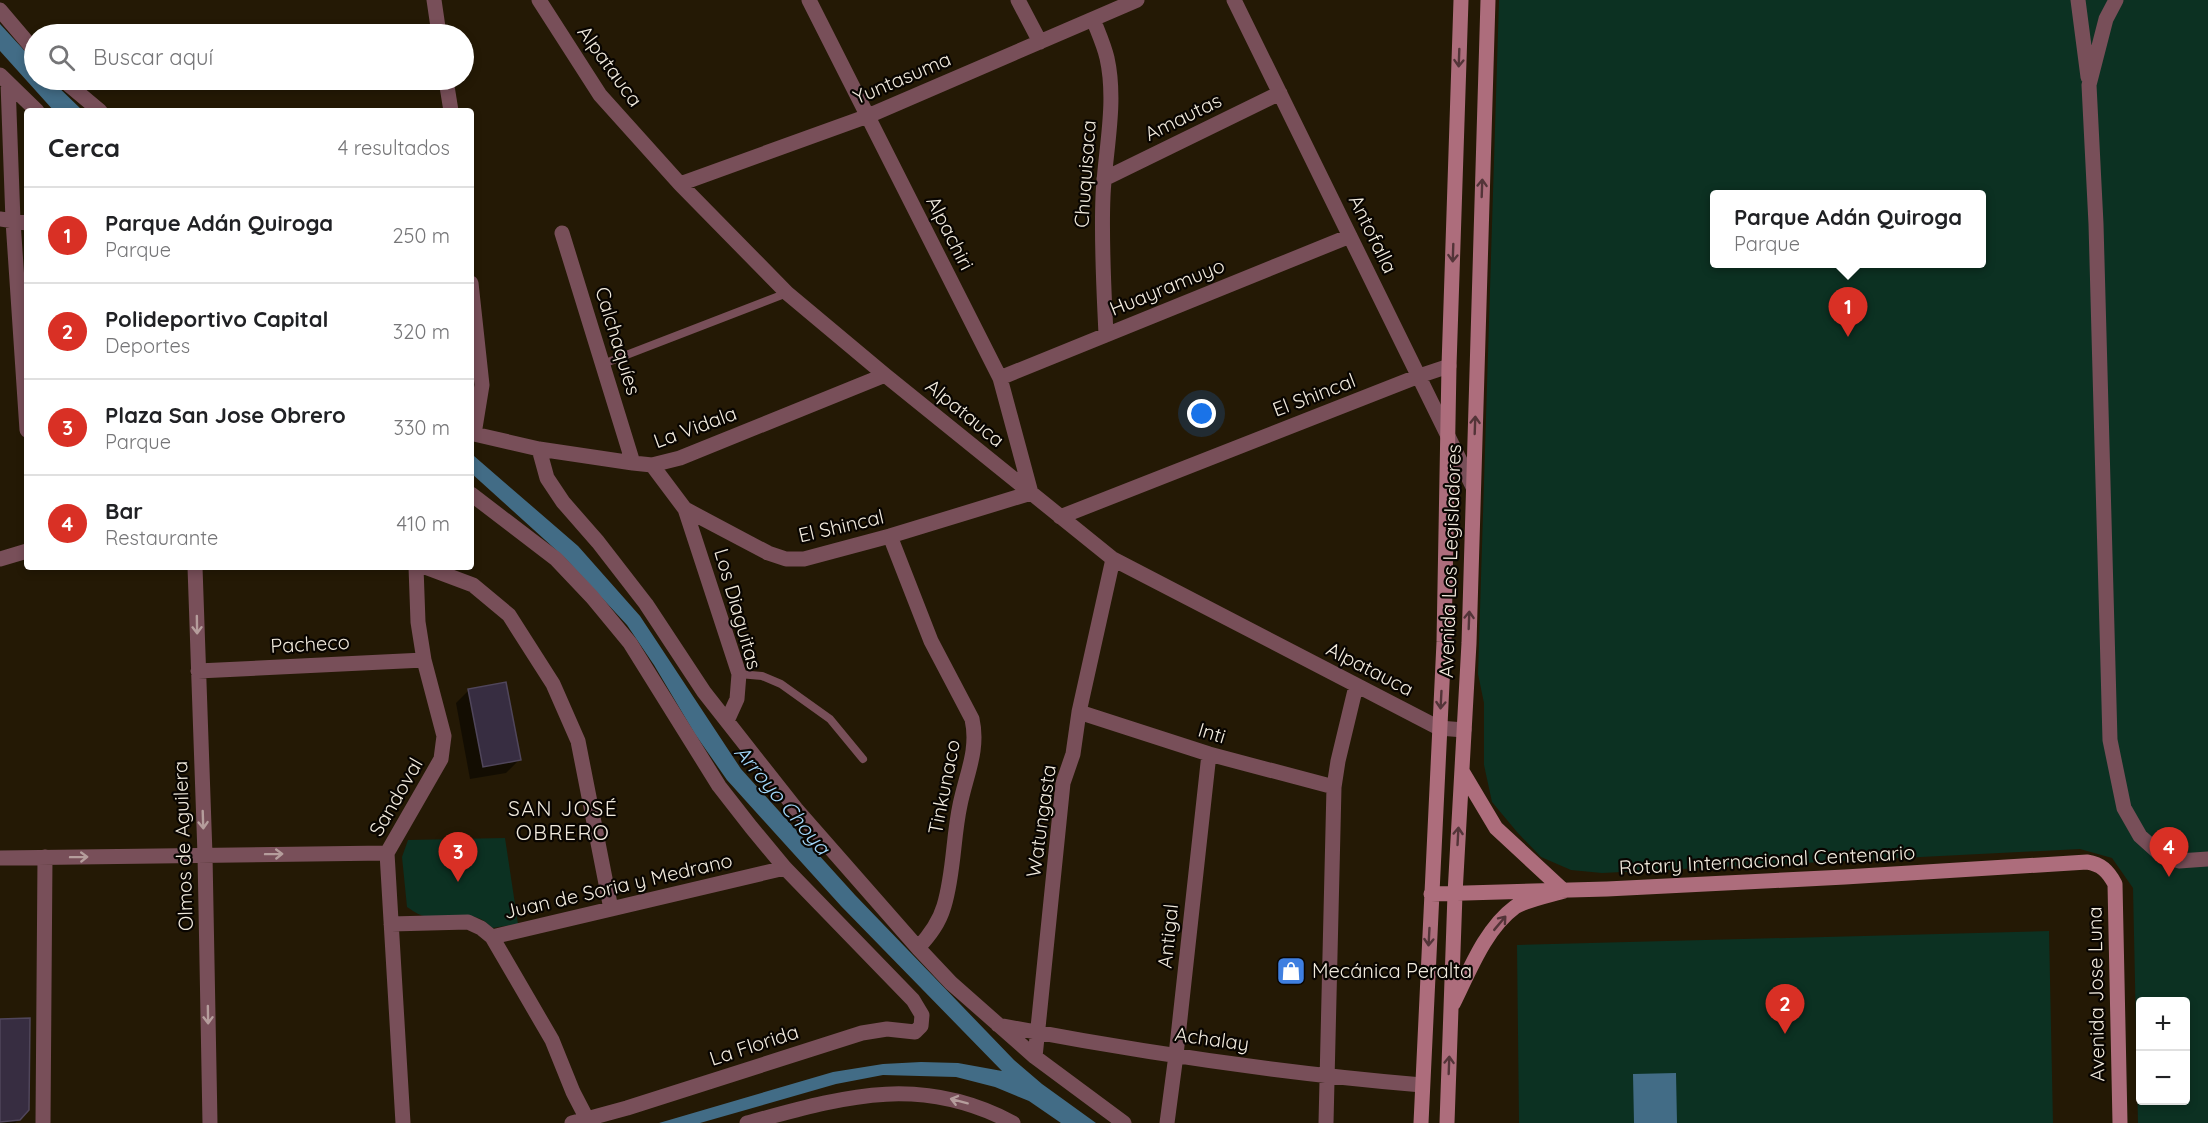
<!DOCTYPE html>
<html lang="es">
<meta charset="utf-8">
<style>
:root{--surface:#fff;--page:#f6f6f6;--text:#202124;--muted:#757577;--line:#e0e0e0;--accent:#d93025}
body{margin:0;font-family:Quicksand,sans-serif;background:var(--page);color:var(--text)}
.controls{position:absolute;right:18px;bottom:18px;display:grid;overflow:hidden;border-radius:6px;box-shadow:0 3px 9px #0003}
.controls button{width:54px;height:54px;display:grid;place-items:center;padding:0;border:0;border-bottom:2px solid var(--line);background:var(--surface);color:var(--text);font:30px sans-serif}
.you{position:absolute;left:1202px;top:414px;width:21px;height:21px;margin:-15px;border:4px solid #fff;border-radius:50%;background:#1a73e8;box-shadow:0 0 0 9px #1a73e833}
.badge{display:grid;place-items:center;width:39px;height:39px;border-radius:50%;background:var(--accent);color:#fff;font-size:20px;font-weight:700}
.pin{position:absolute;translate:-50% -50px;filter:drop-shadow(0 2px 3px #0008)}
.pin::after{content:'';position:absolute;top:32px;width:21px;height:18px;background:inherit;clip-path:polygon(0 0,100% 0,50% 100%)}
.popup{position:absolute;left:1710px;top:190px;width:276px;height:78px;box-sizing:border-box;display:grid;place-content:center;border-radius:6px;background:var(--surface);filter:drop-shadow(0 2px 4px #0005);font-size:20px;white-space:nowrap;color:var(--muted)}
.popup b{font-size:22px;color:var(--text)}
.popup::after{content:'';position:absolute;left:50%;top:100%;margin-left:-12px;border:12px solid transparent;border-top-color:var(--surface)}
.list{margin:0;padding:0;list-style:none}
h2{display:flex;justify-content:space-between;align-items:center;height:78px;margin:0;padding:0 24px;font-size:26px}
h2 small{font-size:20px;font-weight:400;color:var(--muted)}
.list li{display:grid;grid-template-columns:39px 1fr auto;gap:18px;align-items:center;box-sizing:border-box;height:96px;padding:0 24px;border-top:2px solid var(--line)}
.list b{display:block;font-size:22px;white-space:nowrap}
.list p{margin:0;font-size:20px;white-space:nowrap;color:var(--muted)}
.list em{font-size:20px;font-style:normal;color:var(--muted)}
.icon{flex:none;width:33px;height:33px;fill:none;stroke:currentColor;stroke-width:2;stroke-linecap:round;stroke-linejoin:round}
.map{position:relative;flex:none;width:2208px;height:1123px;overflow:hidden}
.search{position:absolute;background:var(--surface);box-shadow:0 3px 9px #0003;left:24px;top:24px;width:450px;height:66px;display:flex;align-items:center;gap:15px;box-sizing:border-box;padding:0 21px;border-radius:33px;color:var(--muted);font-size:22px}
.panel{position:absolute;background:var(--surface);box-shadow:0 3px 9px #0003;left:24px;top:108px;width:450px;height:462px;border-radius:6px}
.map>svg:first-child{display:block}
</style>
<div class="map">
<svg width="2208" height="1123" viewBox="0 0 2208 1123">
<rect width="100%" height="100%" fill="#241905"/>
<path fill="#0c3122" fill-rule="evenodd" d="M1499,0H2208V1123H2138L2133,888L2112,858L2080,849L1602,873L1571,870L1541,857L1517,832L1492,802L1484,765V703L1478,674ZM1714,194H1982V264H1714ZM2140,1002H2186V1100H2140Z
M505,838L518,924L492,928C474,907 449,919 424,916C418,915 412,910 407,907L402,857L408,840Z
M2049,931L2053,1123H1519L1517,945Z"/>
<path fill="#426c86" d="M0,24L34,61V80H51L83,111H54L0,51Z
M474,456L578,546L640,616L741,769L855,895L1014,1060L1042,1084L1096,1123H1061L1029,1101L995,1087L956,1077L883,1075L836,1084L700,1123H659L833,1072L883,1064L921,1062L958,1063L1002,1071L841,906L727,780L695,734L654,665L627,625L565,558L471,473V460Z
M1676,1073L1677,1123H1634L1633,1074Z"/>
<path fill="#0007" d="M469,690L519,760L506,773L470,779L456,703Z
M0,1021L28,1110L15,1123H0Z"/>
<path fill="#372d41" stroke="#50465b" stroke-width="1.5" d="M506,682L521,760L483,767L468,689Z
M30,1018L29,1110L20,1120L0,1122V1019Z"/>
<g fill="none" stroke-linecap="round" stroke-linejoin="round">
<path stroke="#784f59" stroke-width="8" d="M603,364L787,293
M739,674L762,676L781,684L830,719L863,759"/>
<path stroke="#784f59" stroke-width="15" d="M434,0L439,34
M539,0L600,95L680,184L787,293L885,375L1113,559L1439,728L1464,730
M1018,0L1040,42
M1234,0L1473,487
M2078,0L2088,77
M2116,0L2106,19L2089,85L2096,224L2110,740L2124,808L2140,836L2160,854L2179,861L2208,859
M0,10L34,50
M1093,19C1098,32 1104,45 1107,58C1117,103 1105,151 1103,196C1101,243 1104,289 1106,335
M0,75L37,111
M63,80L100,111
M446,80L451,111
M8,83L13,221L27,430
M1104,179L1280,93
M680,184L868,116L1137,0
M0,219L27,223
M562,233L633,463
M471,283L482,385L474,434
M1000,378L1350,236
M471,431L474,434L539,449L633,463L652,465L680,458L885,375
M539,449L547,478L563,502L598,542L646,604L704,692L796,809L918,948L951,983L1035,1057L1124,1123
M652,465L685,509L768,553L786,559H804L890,536L1031,493L1000,378L809,0
M471,494L556,559L592,597L630,643L719,786L751,827L785,868L913,1000L922,1015L921,1026L915,1032L887,1029L862,1033L627,1108L572,1123
M685,509L739,674L737,699L727,721
M1060,517L1419,376L1449,366
M890,536L931,641L972,719C979,750 966,775 960,805C953,837 954,873 944,906C939,923 930,935 918,948
M0,559L27,551
M195,567L205,855L210,1123
M425,567L473,585L509,615L553,684L578,741L611,909
M198,671L424,660
M1079,712L1209,754L1334,787
M0,858L387,853
M391,924L468,922L481,928L492,937L785,868
M492,937L552,1040L573,1092L587,1119
M998,1025C1138,1052 1280,1073 1422,1085
M1035,1057L1063,783L1073,754L1079,712L1113,559
M43,1123L45,857
M403,1123L387,853L441,759L444,736L424,660L418,622L416,567
M747,1123C843,1097 919,1073 1013,1123
M1167,1123L1176,1055L1209,754
M1326,1123L1334,787L1338,761L1356,686"/>
<path stroke="#ad6d7c" stroke-width="15" d="M1431,894L1607,889L1845,877L2087,862C2101,864 2108,871 2115,884L2120,1123
M1453,1004C1469,972 1485,929 1515,907C1526,900 1550,895 1564,891L1496,828L1462,771
M1421,1123L1444,642L1449,366L1461,0
M1447,1123L1455,894L1469,643L1488,0"/>
</g>
<defs><path id="oneway-shaft" d="M-6 0H5M1.5-3L5.5 0L1.5 3" fill="none" stroke-width="1.6" stroke-linecap="round" stroke-linejoin="round" transform="scale(1.5)"/></defs>
<g stroke="#533438">
<use href="#oneway-shaft" transform="translate(1459 58) rotate(92)"/>
<use href="#oneway-shaft" transform="translate(1482 188) rotate(-88)"/>
<use href="#oneway-shaft" transform="translate(1453 253) rotate(92)"/>
<use href="#oneway-shaft" transform="translate(1475 425) rotate(-88)"/>
<use href="#oneway-shaft" transform="translate(1469 620) rotate(-88)"/>
<use href="#oneway-shaft" transform="translate(1441 700) rotate(93)"/>
<use href="#oneway-shaft" transform="translate(1458 836) rotate(-87)"/>
<use href="#oneway-shaft" transform="translate(1500 923) rotate(-50)"/>
<use href="#oneway-shaft" transform="translate(1429 937) rotate(93)"/>
<use href="#oneway-shaft" transform="translate(1449 1065) rotate(-88)"/>
</g>
<g stroke="#b59d9c">
<use href="#oneway-shaft" transform="translate(197 625) rotate(89)"/>
<use href="#oneway-shaft" transform="translate(203 820) rotate(88)"/>
<use href="#oneway-shaft" transform="translate(274 854) rotate(-1)"/>
<use href="#oneway-shaft" transform="translate(79 857) rotate(-1)"/>
<use href="#oneway-shaft" transform="translate(208 1015) rotate(89)"/>
<use href="#oneway-shaft" transform="translate(959 1101) rotate(-165)"/>
</g>
<defs>
<g id="shop-square" transform="scale(1.5)"><rect x="-9" y="-9" width="18" height="18" rx="4" fill="#3f7fe0" stroke="#090501"/><path d="M-5-2.5h2.3a2.7 3.5 0 0 1 5.4 0H5L5.5 6h-11ZM-1.5-2.5h3a1.5 2.3 0 0 0-3 0Z" fill="#fff"/></g>
</defs>
<g fill-rule="evenodd">
<use href="#shop-square" x="1291" y="971"/>
</g>
<g text-anchor="middle" stroke-width="4.5" stroke-linejoin="round" paint-order="stroke">
<g font-size="20" fill="#f2ebde" stroke="#090501">
<text transform="translate(610 66) rotate(54)" y="7">Alpatauca</text>
<text transform="translate(902 78) rotate(-23)" y="7">Yuntasuma</text>
<text transform="translate(1183 117) rotate(-26)" y="7">Amautas</text>
<text transform="translate(1085 174) rotate(-86)" y="7">Chuquisaca</text>
<text transform="translate(950 233) rotate(63)" y="7">Alpachiri</text>
<text transform="translate(1373 234) rotate(64)" y="7">Antofalla</text>
<text transform="translate(1167 287) rotate(-22)" y="7">Huayramuyo</text>
<text transform="translate(618 341) rotate(73)" y="7">Calchaquíes</text>
<text transform="translate(1314 395) rotate(-21)" y="7">El Shincal</text>
<text transform="translate(965 413) rotate(39)" y="7">Alpatauca</text>
<text transform="translate(695 427) rotate(-20)" y="7">La Vidala</text>
<text transform="translate(841 526) rotate(-13)" y="7">El Shincal</text>
<text transform="translate(1450 561) rotate(-88)" y="7">Avenida Los Legisladores</text>
<text transform="translate(738 609) rotate(74)" y="7">Los Diaguitas</text>
<text transform="translate(310 644) rotate(-3)" y="7">Pacheco</text>
<text transform="translate(1370 669) rotate(27)" y="7">Alpatauca</text>
<text transform="translate(1212 733) rotate(17)" y="7">Inti</text>
<text transform="translate(944 787) rotate(-79)" y="7">Tinkunaco</text>
<text transform="translate(396 797) rotate(-60)" y="7">Sandoval</text>
<text transform="translate(1041 821) rotate(-82)" y="7">Watungasta</text>
<text transform="translate(183 846) rotate(-92)" y="7">Olmos de Aguilera</text>
<text transform="translate(1767 860) rotate(-3)" y="7">Rotary Internacional Centenario</text>
<text transform="translate(618 886) rotate(-13)" y="7">Juan de Soria y Medrano</text>
<text transform="translate(1168 936) rotate(-84)" y="7">Antigal</text>
<text transform="translate(2096 994) rotate(-91)" y="7">Avenida Jose Luna</text>
<text transform="translate(1212 1039) rotate(8)" y="7">Achalay</text>
<text transform="translate(754 1045) rotate(-18)" y="7">La Florida</text>
</g>
<g font-size="20" fill="#f2ebde" stroke="#090501" text-anchor="start">
<text x="1312" y="978">Mecánica Peralta</text>
</g>
<g font-size="21" font-style="italic" fill="#a1d7fa" stroke="#090501">
<text transform="translate(782 800) rotate(50)" y="7">Arroyo Choya</text>
</g>
<g font-size="21" letter-spacing="1.5" fill="#f2ebde" stroke="#090501">
<text x="563" y="816">SAN JOSÉ<tspan x="563" dy="24">OBRERO</tspan></text>
</g>
</g>
</svg>
<div class="controls">
<button>+</button>
<button>−</button>
</div>
<div class="you"></div>
<div class="pin badge" style="left:1848px;top:337px">1</div>
<div class="popup"><b>Parque Adán Quiroga</b>Parque</div>
<div class="pin badge" style="left:1785px;top:1034px">2</div>
<div class="pin badge" style="left:458px;top:882px">3</div>
<div class="pin badge" style="left:2169px;top:877px">4</div>
<div class="search"><svg class="icon" aria-label="search" viewBox="0 0 24 24"><circle cx="10" cy="10" r="6"/><path d="M15 15l6 6"/></svg>Buscar aquí</div>
<section class="panel">
<h2>Cerca<small>4 resultados</small></h2>
<ul class="list">
<li><span class="badge">1</span><div><b>Parque Adán Quiroga</b><p>Parque</p></div><em>250 m</em></li>
<li><span class="badge">2</span><div><b>Polideportivo Capital</b><p>Deportes</p></div><em>320 m</em></li>
<li><span class="badge">3</span><div><b>Plaza San Jose Obrero</b><p>Parque</p></div><em>330 m</em></li>
<li><span class="badge">4</span><div><b>Bar</b><p>Restaurante</p></div><em>410 m</em></li>
</ul>
</section>
</div>
